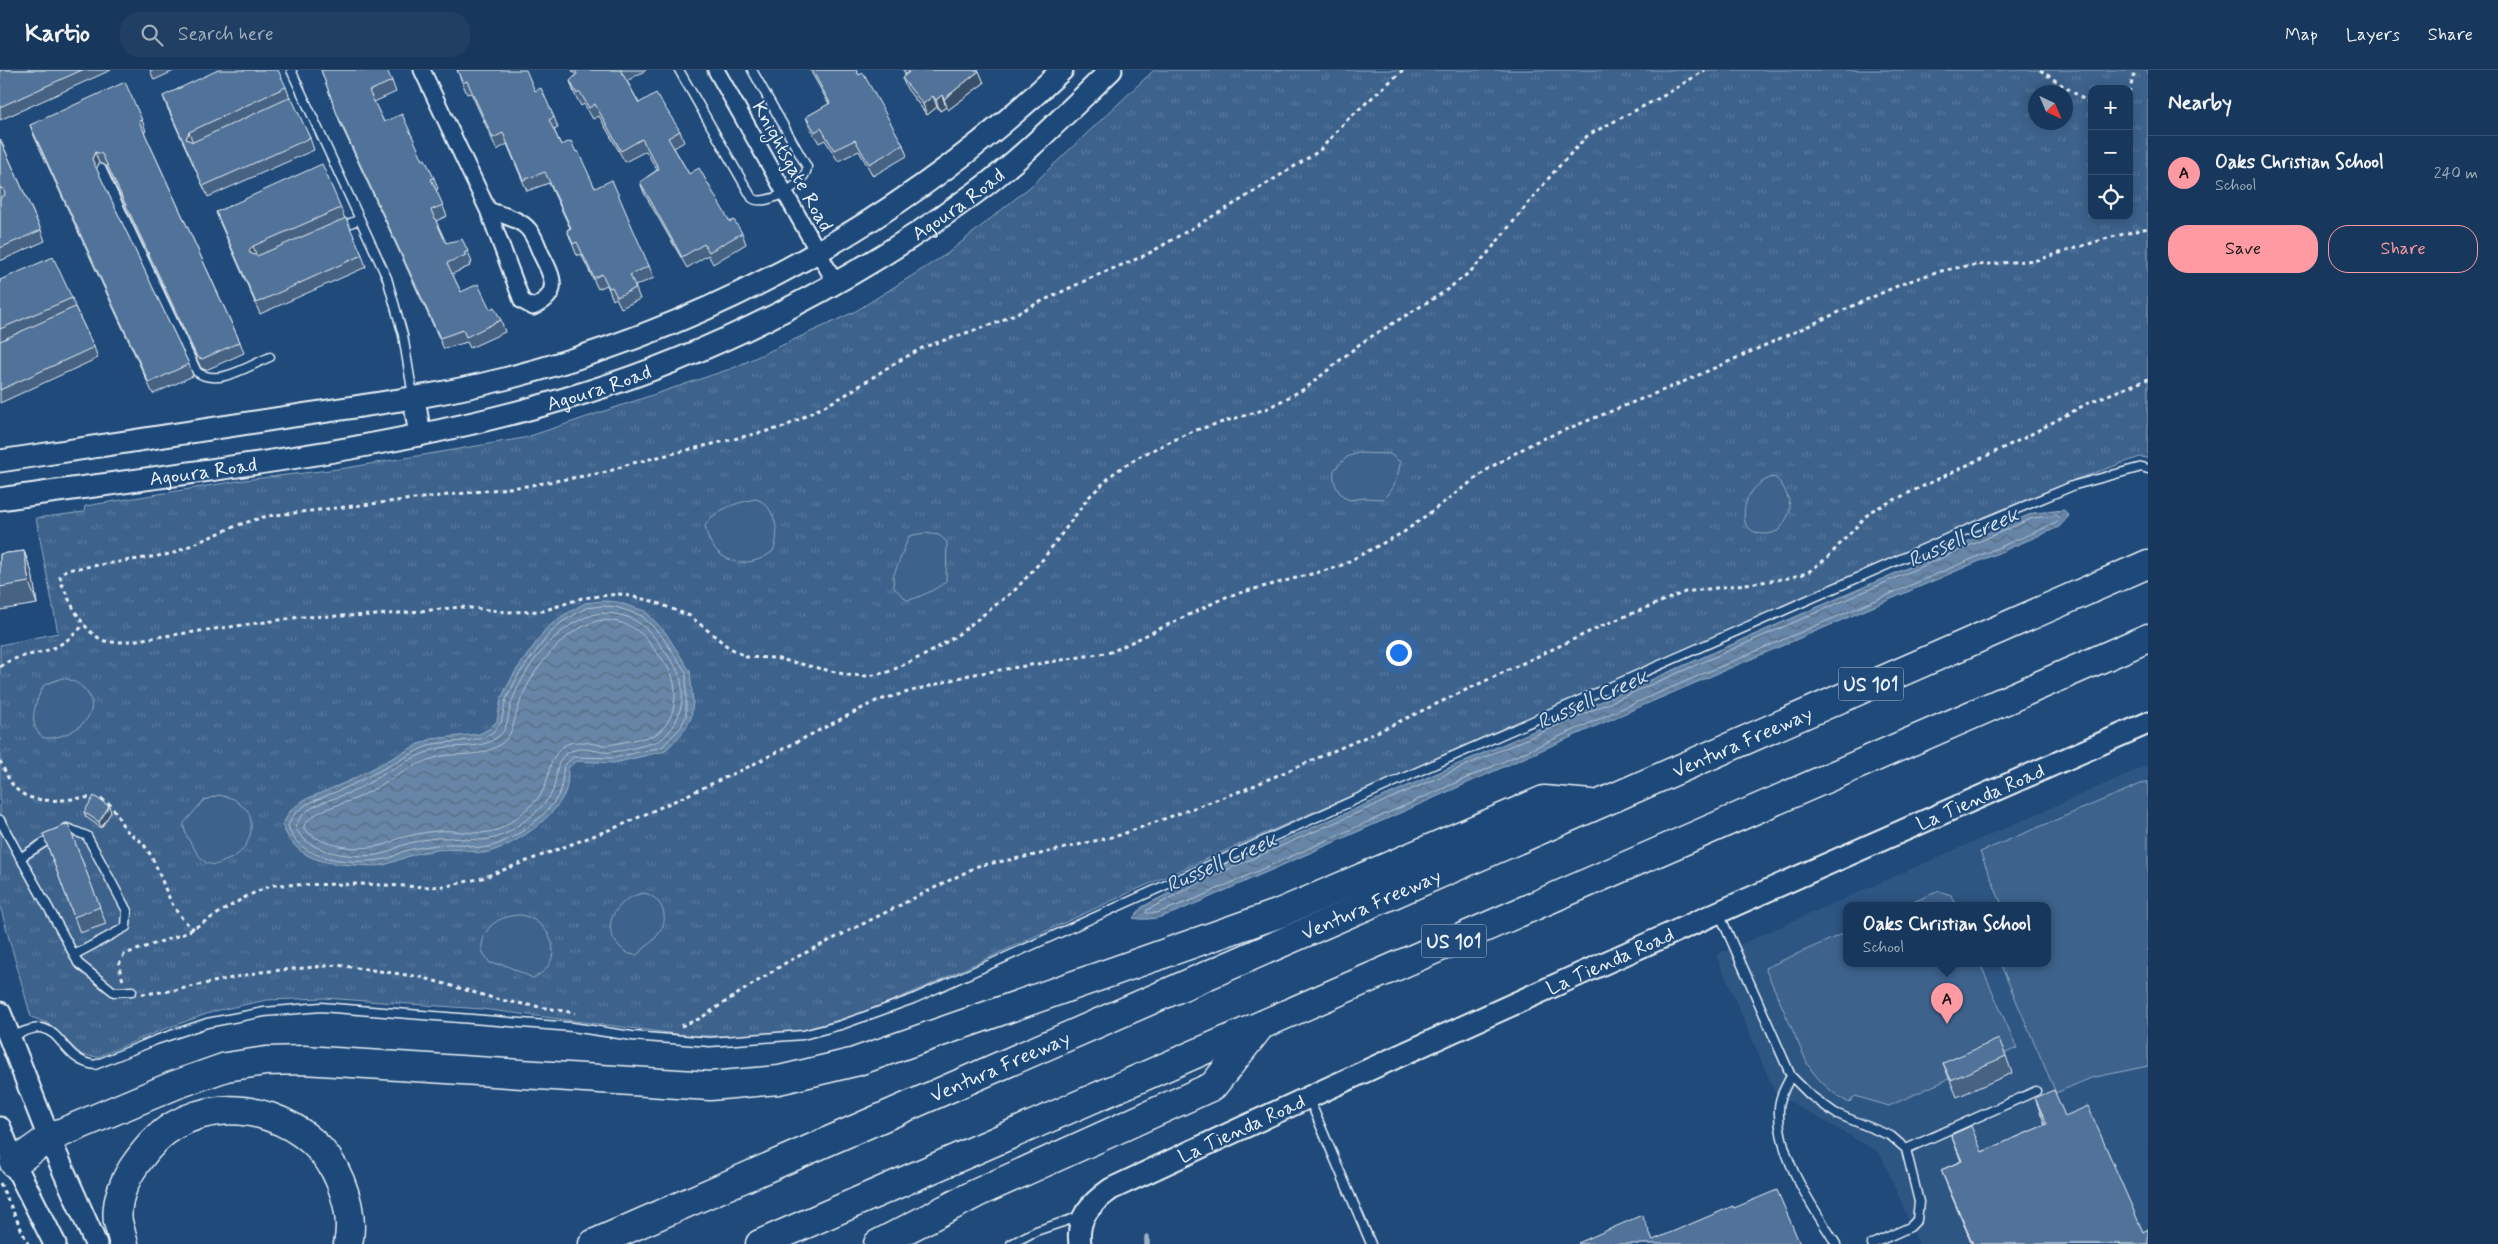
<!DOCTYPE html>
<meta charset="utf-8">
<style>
:root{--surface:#17385c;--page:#203f62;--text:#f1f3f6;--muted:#9eacbb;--line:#365272;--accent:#ff9aa2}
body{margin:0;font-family:Mynerve,sans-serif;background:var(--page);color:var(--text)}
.controls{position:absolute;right:15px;top:15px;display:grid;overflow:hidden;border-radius:10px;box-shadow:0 2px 12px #0003}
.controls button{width:45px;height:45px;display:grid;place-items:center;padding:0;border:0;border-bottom:1px solid var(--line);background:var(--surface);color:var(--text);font:25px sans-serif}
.compass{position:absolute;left:2028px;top:15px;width:45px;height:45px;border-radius:50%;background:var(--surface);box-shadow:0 2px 12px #0003;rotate:136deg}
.you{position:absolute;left:1398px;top:582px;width:18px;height:18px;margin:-12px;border:4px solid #fff;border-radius:50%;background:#1a73e8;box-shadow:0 0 0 8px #1a73e833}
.badge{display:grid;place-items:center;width:32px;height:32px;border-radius:50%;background:var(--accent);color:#111;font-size:16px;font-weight:700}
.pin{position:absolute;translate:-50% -41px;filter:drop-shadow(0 1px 2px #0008)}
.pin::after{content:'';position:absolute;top:26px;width:18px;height:15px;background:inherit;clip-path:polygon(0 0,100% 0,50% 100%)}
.popup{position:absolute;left:1843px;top:832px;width:208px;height:65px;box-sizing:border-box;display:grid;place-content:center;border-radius:10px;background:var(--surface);filter:drop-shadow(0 1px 4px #0005);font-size:16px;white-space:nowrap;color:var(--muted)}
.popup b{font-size:19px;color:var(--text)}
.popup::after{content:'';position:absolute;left:50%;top:100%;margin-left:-10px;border:10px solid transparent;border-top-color:var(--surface)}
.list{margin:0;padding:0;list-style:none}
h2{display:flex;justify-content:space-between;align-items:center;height:65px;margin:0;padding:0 20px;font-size:21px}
h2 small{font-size:16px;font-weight:400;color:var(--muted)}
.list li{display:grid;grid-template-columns:32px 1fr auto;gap:15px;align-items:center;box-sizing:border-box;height:75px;padding:0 20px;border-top:1px solid var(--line)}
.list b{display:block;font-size:19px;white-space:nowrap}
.list p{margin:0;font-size:16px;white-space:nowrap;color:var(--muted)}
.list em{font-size:16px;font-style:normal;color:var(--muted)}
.actions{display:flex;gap:10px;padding:15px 20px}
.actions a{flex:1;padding:11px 0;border:1px solid var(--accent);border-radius:20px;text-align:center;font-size:18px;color:var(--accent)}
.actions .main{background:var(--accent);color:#111}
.icon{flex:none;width:28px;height:28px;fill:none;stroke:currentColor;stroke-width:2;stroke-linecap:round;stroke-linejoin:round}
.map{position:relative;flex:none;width:2148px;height:1174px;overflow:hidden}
header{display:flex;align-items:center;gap:30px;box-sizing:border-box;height:70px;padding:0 25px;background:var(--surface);border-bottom:1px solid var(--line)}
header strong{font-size:24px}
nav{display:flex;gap:28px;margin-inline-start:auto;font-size:18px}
.search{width:350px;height:45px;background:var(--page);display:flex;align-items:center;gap:12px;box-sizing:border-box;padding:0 18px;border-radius:20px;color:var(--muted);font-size:19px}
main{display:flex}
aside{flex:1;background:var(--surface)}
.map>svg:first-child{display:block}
</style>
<header>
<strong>Kartio</strong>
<div class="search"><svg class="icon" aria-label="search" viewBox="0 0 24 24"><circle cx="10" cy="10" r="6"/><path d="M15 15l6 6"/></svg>Search here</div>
<nav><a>Map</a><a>Layers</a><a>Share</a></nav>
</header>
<main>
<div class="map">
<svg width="2148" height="1174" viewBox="0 0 2148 1174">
<defs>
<pattern id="grass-tufts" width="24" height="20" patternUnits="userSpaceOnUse" patternTransform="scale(1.25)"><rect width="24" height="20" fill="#3c628c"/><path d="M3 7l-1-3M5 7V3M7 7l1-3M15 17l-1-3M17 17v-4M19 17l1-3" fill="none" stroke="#58799d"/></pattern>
<pattern id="water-waves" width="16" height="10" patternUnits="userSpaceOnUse" patternTransform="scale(1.25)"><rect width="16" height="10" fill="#6685a7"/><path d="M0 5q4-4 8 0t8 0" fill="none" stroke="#596d82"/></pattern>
</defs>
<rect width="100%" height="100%" fill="#1f4a7a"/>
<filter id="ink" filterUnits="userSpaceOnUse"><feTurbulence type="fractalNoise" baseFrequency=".02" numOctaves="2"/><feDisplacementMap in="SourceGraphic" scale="10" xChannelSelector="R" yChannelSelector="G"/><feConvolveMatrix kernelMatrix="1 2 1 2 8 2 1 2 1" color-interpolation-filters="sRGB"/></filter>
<g filter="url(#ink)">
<path fill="#2e5683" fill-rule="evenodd" d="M2148,695V1174H1919L1880,1083L1775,1023L1716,885ZM1847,835H2047V893H1847Z"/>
<path fill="url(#grass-tufts)" stroke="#92aac2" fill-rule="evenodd" d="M1154,0H2148V388L2140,387L2074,410L1133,821L923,918L860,944L797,962L756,966H692L482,939L324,928L267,930L215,941L159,961L97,987L82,985L47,953L31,947L0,836V575L58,563L36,448L84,442L85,436L244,410L346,398L524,368L733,298L856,241L948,183L1031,116ZM2092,19H2129V146H2092ZM2036,22H2066V52H2036Z"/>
<path fill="#3c628c" stroke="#92aac2" d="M1358,383L1390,384L1400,392C1400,403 1392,422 1383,429L1364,428L1349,430C1338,425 1332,412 1334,400L1347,387Z
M1773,407C1782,410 1790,429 1790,438C1789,445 1784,454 1779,460C1767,467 1752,465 1745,453C1741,431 1753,413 1773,407Z
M756,429C775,435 781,464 773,481C746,503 711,492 705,456C714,439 739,432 756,429Z
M924,463L939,465L947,472L946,511C941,517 915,530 907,530L894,518L893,507L909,466Z
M62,608C69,609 77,612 83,618C109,643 70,670 44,668C26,656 35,632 44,615Z
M2148,711V996L2091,1008L2056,1023L2000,893H2047V835H2002L1980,782Z
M219,725L234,729L248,741C257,761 246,785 225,791C220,793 216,796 210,794C203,793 197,783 194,778C188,769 184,763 184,753L204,730Z
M1939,821L1951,825L1955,835H1906Z
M644,823C661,827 671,847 659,863C654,871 644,878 637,885C629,885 625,882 620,877C597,855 619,827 644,823Z
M522,845C555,854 566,893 533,908L505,895L490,893L482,881C481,856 500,845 522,845Z
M1847,862V893H1980L2017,978L1889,1036L1855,1026L1849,1033C1832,1023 1819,1012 1808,995L1765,898Z"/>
<path fill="url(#water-waves)" stroke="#9ab0c7" d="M2064,440L2069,446L2059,457L1630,641L1197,833C1177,841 1156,853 1133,848L1142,837L1206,804L2033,443Z
M603,531L617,532L645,541L665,562L690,601L693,632L691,648L685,660L665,681L614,693L576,691L568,698C568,705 568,713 566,720C557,747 511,779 483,783C476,783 471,781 465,780C454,779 441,779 430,781C416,783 404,788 390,793C380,797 367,796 356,795C322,794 296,789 282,755L291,740L304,730L349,711L417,675L431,669L479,664L489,659L497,651L501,628L515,602L545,560L559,548L585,533Z"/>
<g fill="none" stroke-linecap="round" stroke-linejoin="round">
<path stroke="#b4c6d8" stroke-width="1" d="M2057,446L2059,449L2056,453L1628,636L1195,829L1157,843H1146L1147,840L1208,808L2033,448Z
M603,536L616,537L642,546L661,565L686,602V646L681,657L662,677L613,688L573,687L564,696C562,704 563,714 560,722C549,746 509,775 482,778C476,778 473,776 467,775C456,773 441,774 430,776C421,777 412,779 404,781C398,783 392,788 386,789C356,795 296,792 288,755L295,743L307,734L352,715L419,680L433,674L480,669L492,663L501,653L506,629L519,604L549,564L562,552L586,538Z
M603,543C634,544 646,555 664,580C669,588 675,594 678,602C688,624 680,657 660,670C654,674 621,681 612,682C600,684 583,675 571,681C551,690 560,711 550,726C541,740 524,752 510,761C486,777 463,766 437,768C425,769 411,772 400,776C395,778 391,781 386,783C360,790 305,785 295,756C299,749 303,744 310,739C324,730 341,727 356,720C381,707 406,689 433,680C453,673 478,681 496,668C510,659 507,645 512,631C526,594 562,547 603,543Z
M603,550C624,551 639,558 651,575C658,584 668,595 672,606C679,625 674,653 656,664C652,667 614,674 608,675C594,676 577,667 564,676C540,695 557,714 530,736C521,744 508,756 497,760C477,767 457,759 437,761C425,762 412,765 400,768C394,770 389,774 383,775C356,781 325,778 304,759C303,753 309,749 315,745C327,737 343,734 357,728C383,716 410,694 438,687C452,683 474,686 487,681C514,671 511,659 519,635C530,601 567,554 603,550Z"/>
<path stroke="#9ab0c7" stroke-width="5.5" d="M1147,1174V1167"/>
<g stroke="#e8f1f8" stroke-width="11">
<path id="lane" d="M291,0L387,208L403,265L413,326
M679,0L752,128C765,138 807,114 807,97L752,0
M101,98L197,302C218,317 248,296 270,287
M339,158L360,149
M0,750C24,796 50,839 74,885L126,857L127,841L87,766L67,758L20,788
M1719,843L1791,1006L1810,1025L1835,1043L1891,1066L1906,1079L1919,1132L1917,1150L1910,1157L1872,1174
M74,885L78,893L114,922L132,921
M10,967C19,964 31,957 41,958C63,962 65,991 95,995L156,970L207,953L264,942L321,937L572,957L632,966L710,972L803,965L841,955L913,929L1401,709L1971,458L2075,415L2142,397L2148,399
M1791,1006C1786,1016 1779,1027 1779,1039C1777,1087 1812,1135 1836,1174
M1309,1029L1371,1174
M1906,1079L2036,1021
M1011,1174L1036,1161L1081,1146"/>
</g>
<g stroke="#e8f1f8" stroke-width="19">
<path id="street" d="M422,0L488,140L522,231L533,237C562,224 553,207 541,184C538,177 535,167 529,160C521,149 501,145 488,140
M716,0L835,212"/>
</g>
<g stroke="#e8f1f8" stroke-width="25">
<g id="secondary">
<path d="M414,329L420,365"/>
<path d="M0,391C96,377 191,362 287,347C360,336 433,327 504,309C712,256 908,148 1062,0"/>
<path id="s1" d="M0,429C195,401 395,382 584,323C720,281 861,207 975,123C1024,87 1067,42 1111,0"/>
<path d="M0,943L49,1068L96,1174"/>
<path d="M0,1058L14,1093L55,1174"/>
<path id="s2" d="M1080,1174C1076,1148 1091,1133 1111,1119C1454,958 1801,805 2148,653"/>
</g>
</g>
<g stroke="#e8f1f8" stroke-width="31">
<g id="highway">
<path d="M14,1093L49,1068L175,1015L226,997L266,991L304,990L710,1016L779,1010L855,992L1277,844L1544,730L1591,734"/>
<path d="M124,1174C122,1167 120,1159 118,1152C115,1131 125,1108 137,1092C147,1078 159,1064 175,1055C233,1021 315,1049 340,1111C348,1131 353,1153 348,1174"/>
<path id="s3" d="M593,1174L2148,494"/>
<path d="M760,1174L2148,568"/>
<path d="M878,1174L977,1123L1213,1016L1258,959"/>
</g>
</g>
<path stroke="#e8f1f8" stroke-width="3" stroke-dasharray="4 4" stroke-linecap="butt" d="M1403,0L1347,50L1319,81L1239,131L1146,185L1095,206L996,253L924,277L895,293L842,327L784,357L629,394L607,402L526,416L267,446L238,455L171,484L66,500L60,506L61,512C70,532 83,563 105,571C112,573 121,572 129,571L301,547L378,545L462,537L508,542L543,541L582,528L620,524L652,531L690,546L727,576L746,587L775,588L848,605L869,606L888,602L929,583L960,563L1016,519L1043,489L1089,427L1115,402L1142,385L1193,361L1266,339L1306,318L1361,273L1444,222L1470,202L1487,184L1553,103L1588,65L1665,25L1705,0
M2040,0L2092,35
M2129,23L2135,0
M0,597C13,586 29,586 45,581C60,577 74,566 84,554
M0,691C5,701 11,717 21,723C38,734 63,730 81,728C89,727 101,728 107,732C116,739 118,749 124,757C129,765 139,768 144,775C165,803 164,838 194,859
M123,910C119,900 117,892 125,884L186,863L247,826L273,815L361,814L426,817L447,816L482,808L622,755L746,698L876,631L969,605L1111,582L1228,526L1338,497L1404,462L1491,397L1535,372L1683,312L1904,213L1936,202L1966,196L2037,190L2108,168L2148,158
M142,924L171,921L260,902L337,895L421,907L500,930L575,943
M681,956L699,949L787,892L978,796L1040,784L1120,765L1246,719L1377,662L1606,554L1685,522L1784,509L1807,503L1827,488L1871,441L2024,368L2088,333L2148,309
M0,1113L28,1174"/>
<use href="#lane" stroke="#1f4a7a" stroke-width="8"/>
<use href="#street" stroke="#1f4a7a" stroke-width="15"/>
<use href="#secondary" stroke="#1f4a7a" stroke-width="21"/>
<use href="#highway" stroke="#1f4a7a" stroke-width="28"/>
</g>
<path fill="#466384" stroke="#e8f1f8" d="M0,0H111L0,50Z
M150,0H176L154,10Z
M321,0L392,11L396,22L374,32L384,52L423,90L434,108L438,119L436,120L447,146L436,151L446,173L468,181L472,193L469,194L470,196L452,204L461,222L490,239L501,250L505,262L470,278L467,272L444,279L341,55Z
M457,0L535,21L554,47L558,58L554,60L561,75L576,82L595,118L649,196L654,208L635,216L640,229L621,238L616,228L613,230L607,215L598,219L581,184L577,186L567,160L570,158L549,113L527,121L507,74L497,80L471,23L467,24Z
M572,0H646L627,11L639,33L680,61L684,72L674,78L689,104L730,152L742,163L746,174L713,194L708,185L687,198L644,123L640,112L657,100L646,81L625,92L599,46L593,49L584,34L581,36L574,23L570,11L576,6Z
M810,0H856L903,75L907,86L873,106L859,81L838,91L825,70L819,73L810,58L806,47L829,34Z
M903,0H978L984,13L948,40L946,37L940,41L937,37L927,45L907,19L902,8L906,5Z
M286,17L290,28L310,68L314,80L208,127L167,37L163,26Z
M142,50L146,61L144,62L240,272L244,283L206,300L201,298L106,96L99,93L96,99L189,294L193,306L153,324L34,66L30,55Z
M0,69L41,160L45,171L0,191Z
M341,138L345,149L362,185L366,197L260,244L220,153L216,142Z
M0,210L72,228L75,237L94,277L98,288L0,333Z
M24,481L32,503L37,534L0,540V484Z
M84,742H111L101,758L86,747Z
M68,754L106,854L80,863L43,764Z
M2006,986L2012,1003L1957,1027L1943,993Z
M2035,1028L2065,1046L2143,1162L2148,1174H1972L1949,1120L1941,1100L1961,1091L1951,1065L1982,1082L2045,1055Z"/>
<path fill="#39506b" stroke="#e8f1f8" d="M979,1L984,13L948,40L944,29Z
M942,25L946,37L940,41L936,30Z
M933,26L937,37L927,45L923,34Z
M189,62L193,73L186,69Z
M95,82L99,93L96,100L92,89Z
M253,176L257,187L250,183L249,180Z
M24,481L32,503L37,534L29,512Z
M109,736L111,742L101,758L99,752Z"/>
<path fill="#517399" stroke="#e8f1f8" d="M0,0H82L0,37Z
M218,0H278L286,17L189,62L186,69L193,72L291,27L310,68L203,116L163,26Z
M321,0H387L392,11L369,21L384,52L402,44L423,90L425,89L434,108L431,109L443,135L431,140L446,173L462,169L468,181L464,183L466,185L447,193L461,222L478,214L490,239L494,237L501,250L466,267L463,260L440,268L337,44Z
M457,0H526L535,21L541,18L554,47L549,50L561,75L571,71L576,82L578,81L595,118L612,110L649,196L630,205L636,218L617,227L612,217L609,218L602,204L594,208L577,172L573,174L567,160L571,158L545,102L523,110L503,63L493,68L467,11L463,13Z
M575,0H622L621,1L639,33L656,23L680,61L668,68L689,104L699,98L730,152L734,150L742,163L709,182L704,174L682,187L640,112L659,99L642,69L621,81L595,34L589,38L580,22L577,24L570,11L577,4Z
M812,0H856L859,5L863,3L903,75L869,94L855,70L834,80L821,58L815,62L806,47L830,33Z
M908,0H978L979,1L944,29L942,25L936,30L933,26L923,34L902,8L909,2Z
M125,12L142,50L139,51L240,272L202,289L197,287L102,84L95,82L92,89L189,294L149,313L30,55Z
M0,69L41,160L0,178V128L5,125L4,119L0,118Z
M322,94L341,138L253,176L249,180L250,183L257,186L346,148L362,185L256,233L216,142Z
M53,187L72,228L0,259V210Z
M75,237L94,277L0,320V271Z
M24,481L29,512L0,517V484Z
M94,726L109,736L99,752L84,742Z
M68,754L100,837L74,847L43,764Z
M1999,969L2006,986L1951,1010L1943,993Z
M2054,1020L2065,1046L2088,1036L2143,1162L2148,1159V1174H1973L1941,1100L1962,1091L1951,1065L1971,1056L1982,1082L2047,1054L2035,1028Z
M1777,1120L1800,1174H1579L1578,1173L1642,1145L1653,1170L1733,1136L1734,1138Z"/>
</g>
<g text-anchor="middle" stroke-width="4" stroke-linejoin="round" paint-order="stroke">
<g fill="#1f4a7a" stroke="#acbfd2" stroke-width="1">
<rect x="1838.5" y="597.5" width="65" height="33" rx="4"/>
<rect x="1421.5" y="854.5" width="65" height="33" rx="4"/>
</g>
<g font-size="19" font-weight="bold" fill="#e8f1f8">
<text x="1871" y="621">US 101</text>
<text x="1454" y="878">US 101</text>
</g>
<g font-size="20" fill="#e8f1f8" stroke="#1f4a7a">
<text transform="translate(793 96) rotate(61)" y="7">Knightsgate Road</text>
<text dy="7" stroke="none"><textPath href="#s1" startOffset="1015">Agoura Road</textPath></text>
<text dy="7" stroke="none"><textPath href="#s1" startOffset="610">Agoura Road</textPath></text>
<text dy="7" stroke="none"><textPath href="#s1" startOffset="205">Agoura Road</textPath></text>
<text dy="7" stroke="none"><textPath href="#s3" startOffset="1254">Ventura Freeway</textPath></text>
<text dy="7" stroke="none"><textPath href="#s2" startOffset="1021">La Tienda Road</textPath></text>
<text dy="7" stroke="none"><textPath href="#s3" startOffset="849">Ventura Freeway</textPath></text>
<text dy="7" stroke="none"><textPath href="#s2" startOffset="616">La Tienda Road</textPath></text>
<text dy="7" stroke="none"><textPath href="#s3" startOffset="444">Ventura Freeway</textPath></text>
<text dy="7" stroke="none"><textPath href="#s2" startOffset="211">La Tienda Road</textPath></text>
</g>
<g font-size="21" font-style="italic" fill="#d4e1ec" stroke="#1f4a7a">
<text transform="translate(1963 467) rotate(-24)" y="7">Russell Creek</text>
<text transform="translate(1592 629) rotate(-24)" y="7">Russell Creek</text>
<text transform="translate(1221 792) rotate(-24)" y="7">Russell Creek</text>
</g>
</g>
</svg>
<div class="controls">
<button>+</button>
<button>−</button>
<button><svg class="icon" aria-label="locate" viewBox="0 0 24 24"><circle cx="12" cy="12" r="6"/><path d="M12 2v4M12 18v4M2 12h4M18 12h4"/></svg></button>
</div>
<svg class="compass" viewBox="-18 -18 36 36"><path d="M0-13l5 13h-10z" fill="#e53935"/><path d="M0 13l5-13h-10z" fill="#9eacbb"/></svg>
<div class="you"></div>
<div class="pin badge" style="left:1947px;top:954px">A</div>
<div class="popup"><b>Oaks Christian School</b>School</div>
</div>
<aside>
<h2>Nearby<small></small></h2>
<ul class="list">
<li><span class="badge">A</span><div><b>Oaks Christian School</b><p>School</p></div><em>240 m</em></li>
</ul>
<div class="actions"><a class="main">Save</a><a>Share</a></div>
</aside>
</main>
